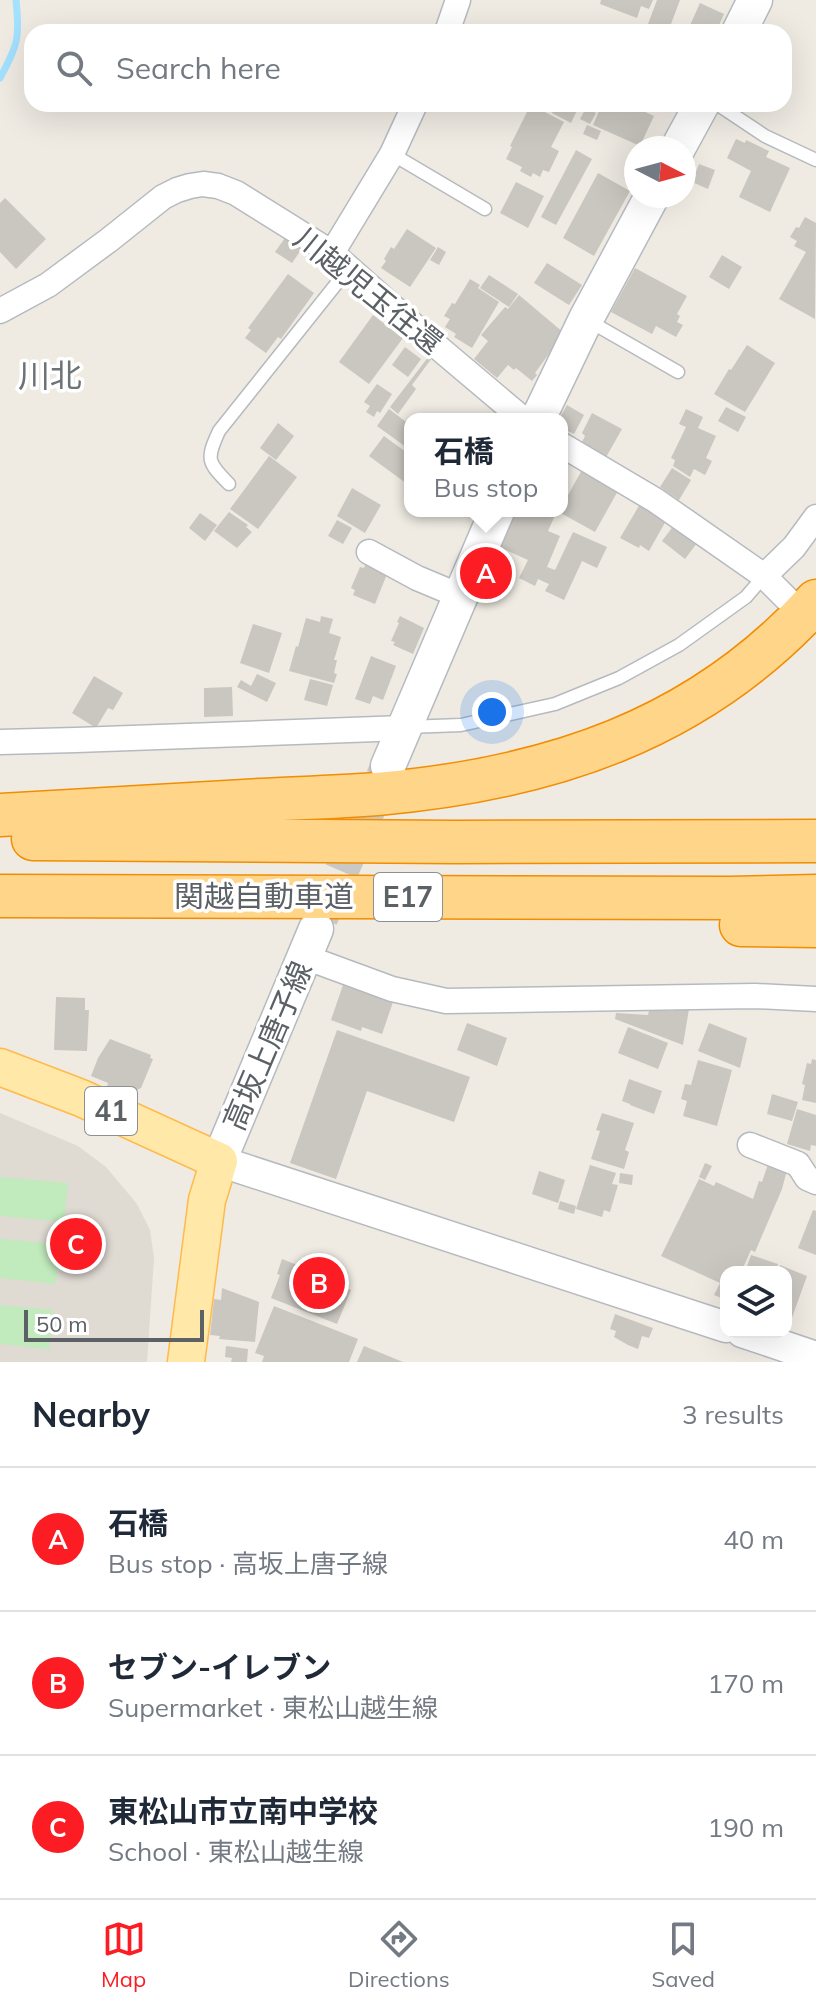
<!DOCTYPE html>
<meta charset="utf-8">
<style>
:root{--surface:#fff;--page:#f2f2f3;--text:#1f2937;--muted:#747a83;--line:#e0e1e3;--accent:#fb1d23}
body{margin:0;font-family:Mulish,"Noto Sans JP",sans-serif;background:var(--page);color:var(--text)}
.controls{position:absolute;right:24px;bottom:24px;display:grid;overflow:hidden;border-radius:16px;box-shadow:0 8px 32px #0002}
.controls button{width:72px;height:72px;display:grid;place-items:center;padding:0;border:0;border-bottom:2px solid var(--line);background:var(--surface);color:var(--text);font:40px sans-serif}
.compass{position:absolute;left:624px;top:136px;width:72px;height:72px;border-radius:50%;background:var(--surface);box-shadow:0 8px 32px #0002;rotate:96deg}
.scale{position:absolute;left:24px;bottom:20px;width:180px;box-sizing:border-box;padding-left:8px;border:4px solid #5b6165;border-top:0;font-size:22px;line-height:28px;white-space:nowrap;color:#5b6165;-webkit-text-stroke:6px #fff;paint-order:stroke}
.you{position:absolute;left:492px;top:712px;width:28px;height:28px;margin:-20px;border:6px solid #fff;border-radius:50%;background:#1a73e8;box-shadow:0 0 0 12px #1a73e833}
.badge{display:grid;place-items:center;width:52px;height:52px;border-radius:50%;background:var(--accent);color:#fff;font-size:26px;font-weight:700}
.pin{position:absolute;translate:-50% -50%;border:4px solid #fff;box-shadow:0 2px 8px #0006}
.popup{position:absolute;left:404px;top:413px;width:164px;height:104px;box-sizing:border-box;display:grid;place-content:center;border-radius:16px;background:var(--surface);filter:drop-shadow(0 2px 6px #0005);font-size:26px;white-space:nowrap;color:var(--muted)}
.popup b{font-size:30px;color:var(--text)}
.popup::after{content:'';position:absolute;left:50%;top:100%;margin-left:-16px;border:16px solid transparent;border-top-color:var(--surface)}
.list{margin:0;padding:0;list-style:none}
h2{display:flex;justify-content:space-between;align-items:center;height:104px;margin:0;padding:0 32px;font-size:34px}
h2 small{font-size:26px;font-weight:400;color:var(--muted)}
.list li{display:grid;grid-template-columns:52px 1fr auto;gap:24px;align-items:center;box-sizing:border-box;height:144px;padding:0 32px;border-top:2px solid var(--line)}
.list b{display:block;font-size:30px;white-space:nowrap}
.list p{margin:0;font-size:26px;white-space:nowrap;color:var(--muted)}
.list em{font-size:26px;font-style:normal;color:var(--muted)}
.icon{flex:none;width:44px;height:44px;fill:none;stroke:currentColor;stroke-width:2;stroke-linecap:round;stroke-linejoin:round}
.map{position:relative;flex:none;width:816px;height:1362px;overflow:hidden}
.search{position:absolute;background:var(--surface);box-shadow:0 8px 32px #0002;left:24px;right:24px;top:24px;height:88px;display:flex;align-items:center;gap:20px;box-sizing:border-box;padding:0 28px;border-radius:24px;color:var(--muted);font-size:30px}
.sheet{height:536px;background:var(--surface)}
nav{display:flex;justify-content:space-around;align-items:center;box-sizing:border-box;height:112px;border-top:2px solid var(--line);background:var(--surface);font-size:22px;color:var(--muted)}
nav a{display:grid;justify-items:center;gap:4px}
nav .on{color:var(--accent)}
.map>svg:first-child{display:block}
</style>
<div class="map">
<svg width="816" height="1362" viewBox="0 0 816 1362">
<rect width="100%" height="100%" fill="#efebe3"/>
<path fill="#dfdad2" d="M0,1113L78,1146L106,1167L137,1204L150,1230L154,1258L147,1362H0Z"/>
<path fill="#c1eabd" d="M0,1177L68,1183L64,1222L0,1216Z
M0,1239L60,1244L56,1284L0,1278Z
M0,1305L53,1310L49,1349L0,1344Z"/>
<g fill="none" stroke-linecap="round" stroke-linejoin="round">
<path stroke="#a3e1ff" stroke-width="7" d="M0,78C18,44 20,39 16,0"/>
</g>
<path fill="#cac6c0" d="M601,0H653L649,9L641,6L637,18L600,4Z
M657,0H680L668,32L648,24Z
M700,3L724,14L716,32H687Z
M531,104H543L541,110L564,122L551,147L559,151L549,172L543,170L540,177L533,173L531,177L520,171L522,167L506,159L512,147L510,146Z
M556,104H580L571,123L552,113Z
M602,104H628L654,116L640,146L593,125Z
M586,108L596,113L590,124L580,119Z
M587,125L601,131L597,140L583,134Z
M736,139L745,143L746,140L769,151L766,157L790,168L770,212L739,197L751,171L727,158Z
M576,150L592,159L556,225L541,217Z
M699,164L715,170L708,189L692,182Z
M598,173L630,191L594,256L563,238Z
M516,182L544,196L528,228L500,213Z
M5,198L46,239L16,269L0,252V203Z
M805,217L816,223L815,319L779,299L806,252L794,246L797,241L790,237L796,227L799,228Z
M407,229L436,248L410,287L381,268L386,261L384,259L391,247L394,249Z
M287,235L303,247L292,263L275,252Z
M438,247L446,252L439,265L430,260Z
M722,255L742,267L729,289L709,277Z
M547,263L582,285L569,305L534,283Z
M635,268L687,296L677,314L680,316L677,322L683,325L676,337L656,326L652,334L611,312Z
M288,274L314,293L281,339L278,337L266,353L245,338L251,330L248,328Z
M489,275L518,294L509,307L480,288Z
M470,279L480,285L478,288L499,302L472,348L454,337L456,334L445,327L450,319L444,316L452,303L455,304Z
M519,295L564,333L535,373L537,375L532,381L516,368L514,370L508,365L497,378L474,359L488,341L481,335L505,307L508,309Z
M373,315L403,338L369,384L339,362Z
M747,345L775,363L745,412L714,394L729,369L731,370Z
M405,347L421,359L408,377L392,365Z
M429,356L432,358L412,385L416,389L398,414L390,407Z
M377,384L392,394L380,413L377,411L374,417L366,412L370,406L364,402Z
M567,405L584,415L574,434L562,428V419H559Z
M726,407L746,417L738,432L718,421Z
M389,409L410,425V450L377,426Z
M686,409L703,417L698,428L716,436L706,458L712,461L705,475L694,469L690,477L673,466L675,460L671,458L686,427L679,424Z
M592,413L622,429L605,459L580,446L585,436L582,433Z
M278,423L294,436L276,460L260,448Z
M384,436L410,455V486L369,456Z
M269,456L297,477L258,529L230,509Z
M583,468L619,489L595,532L557,511L548,531L560,536L547,567L555,570L573,532L607,547L597,568L582,561L564,600L545,591L549,584L538,579L535,586L519,578L528,560L497,546L513,511H562V506Z
M672,468L691,480L679,500L660,487Z
M352,488L381,505L365,533L337,516Z
M640,504L667,519L649,551L640,545L639,548L620,538Z
M229,512L248,525L246,527L252,532L237,548L214,531Z
M200,513L217,525L205,541L189,528Z
M337,520L352,528L343,544L328,536Z
M674,525L697,543L685,559L662,541Z
M365,565L387,574L375,604L353,595L355,590L351,588L360,567L364,568Z
M321,616L333,619L329,633L341,637L334,660H337L334,673L337,674L334,683L289,671L296,646L298,647L306,618L320,622Z
M400,616L424,628L413,654L393,645L395,642L391,641L399,623L397,622Z
M253,624L282,633L269,673L240,663Z
M371,656L396,666L383,700L373,696L370,704L355,699Z
M257,674L276,683L267,702L237,687L241,680L251,686Z
M94,676L123,693L113,710L108,708L96,728L72,713Z
M310,679L333,685L327,706L304,700Z
M232,687L233,716L204,717V688Z
M344,982L393,1002L382,1034L362,1027L361,1031L331,1020Z
M56,997L85,998V1010H89L87,1051L54,1050Z
M674,1009H689L683,1045L615,1019L616,1013L648,1015L649,1011H674Z
M467,1023L507,1038L497,1066L457,1050Z
M709,1023L747,1038L740,1068L698,1051Z
M628,1027L668,1043L658,1069L618,1053Z
M337,1030L470,1077L454,1122L367,1091L336,1179L290,1163Z
M110,1039L151,1055L150,1058L153,1059L141,1088L126,1095L107,1087L108,1083L91,1076L98,1058Z
M812,1059L816,1060V1103L802,1100L805,1085L802,1084L807,1063L811,1064Z
M698,1060L732,1070L717,1126L683,1116L687,1101L681,1099L685,1084L691,1085Z
M629,1079L662,1091L654,1114L630,1105V1104L622,1101Z
M772,1094L798,1102L792,1121L767,1114Z
M797,1109L816,1115V1146L811,1145L810,1151L787,1144Z
M602,1113L634,1123L625,1150L629,1152L624,1169L591,1159L600,1131L596,1130Z
M705,1163L712,1166L705,1180L699,1177Z
M768,1164L787,1170L782,1189L755,1252L751,1250L741,1272H726V1300L714,1295L720,1283L661,1256L699,1179L714,1186L716,1182L753,1199L759,1181L762,1182Z
M590,1165L616,1173L612,1184L618,1185L610,1212L604,1210L602,1217L576,1209Z
M539,1171L565,1180L558,1203L532,1194Z
M620,1173L633,1175L632,1185L619,1183Z
M560,1201L576,1206L574,1214L558,1209Z
M813,1210L816,1211V1255L798,1248Z
M751,1255L778,1264L776,1272H745Z
M282,1259L337,1281L336,1284L351,1290L337,1324L271,1298L280,1275L277,1274Z
M780,1265L807,1276L789,1326L786,1324V1272H777Z
M222,1288L259,1302L255,1342L219,1339L220,1336L210,1335L214,1299L221,1300Z
M274,1306L358,1339L349,1362H262L264,1356L255,1353Z
M615,1314L653,1328L649,1338L642,1336L638,1349L628,1345L614,1337L616,1331L610,1329Z
M226,1346L248,1349L247,1362H231L232,1358L225,1357Z
M364,1346L403,1362H357Z"/>
<g fill="none" stroke-linecap="round" stroke-linejoin="round">
<path stroke="#cac8c4" stroke-width="34" stroke-dasharray="34 17" stroke-linecap="butt" d="M321,918L385,772"/>
<g stroke="#b6babf" stroke-width="15">
<path id="service" d="M717,104L765,136L816,160
M392,154L485,209
M589,321L678,372
M229,484C207,462 206,459 219,431L349,268
M407,727L461,725L555,704L619,678L679,645L746,597L764,576"/>
</g>
<g stroke="#b6babf" stroke-width="27">
<path id="minor" d="M447,32L458,0
M332,253L392,154L415,104
M0,311L48,285L109,240L163,197L177,190L190,186L203,184L218,186L236,193L332,253L440,349L523,419
M562,445L655,500L764,576L787,599
M369,552L417,578L460,596
M764,576L794,547L816,517
M0,742L76,740L404,728
M305,957L392,989L446,1001L755,996L816,999
M750,1145L798,1164L807,1178L816,1182"/>
</g>
<g stroke="#b6babf" stroke-width="33">
<path id="tertiary" d="M219,1161L726,1327
M742,1332L816,1357"/>
</g>
<g stroke="#b6bbc1" stroke-width="37">
<path id="secondary" d="M739,32L755,0
M678,148L702,104
M538,419L586,319L652,196
M388,766L497,511
M219,1161L316,929"/>
</g>
<g stroke="#ffba4c" stroke-width="39">
<path id="primary" d="M0,1067L81,1098L219,1161L207,1200L186,1362"/>
</g>
<g stroke="#f28d00" stroke-width="45">
<path id="motorway" d="M0,815C87,810 174,805 261,800C300,798 338,797 377,794C548,779 698,731 816,601
M33,839L456,842L816,841
M0,896L729,898L816,896
M741,925L816,926"/>
</g>
<use href="#service" stroke="#fff" stroke-width="12"/>
<use href="#minor" stroke="#fff" stroke-width="24"/>
<use href="#tertiary" stroke="#fff" stroke-width="30"/>
<use href="#secondary" stroke="#fff" stroke-width="34"/>
<use href="#primary" stroke="#ffe8a8" stroke-width="36"/>
<use href="#motorway" stroke="#ffd58a" stroke-width="42"/>
</g>
<g text-anchor="middle" stroke-width="7" stroke-linejoin="round" paint-order="stroke">
<g fill="#fff" stroke="#8c9093" stroke-width="2">
<rect x="374" y="873" width="68" height="48" rx="6"/>
<rect x="85" y="1087" width="52" height="48" rx="6"/>
</g>
<g font-size="28" font-weight="bold" fill="#5b6165">
<text x="408" y="907">E17</text>
<text x="111" y="1121">41</text>
</g>
<g font-size="30" fill="#5b6165" stroke="#fff">
<text transform="translate(368 291) rotate(39)" y="10">川越児玉往還</text>
<text x="264" y="907">関越自動車道</text>
<text transform="translate(268 1046) rotate(-67)" y="10">高坂上唐子線</text>
</g>
<g font-size="32" fill="#6c7377" stroke="#fff">
<text x="50" y="387">川北</text>
</g>
</g>
</svg>
<div class="controls">
<button><svg class="icon" aria-label="layers" viewBox="0 0 24 24"><path d="M12 4l9 5-9 5-9-5zM3 14l9 5 9-5"/></svg></button>
</div>
<svg class="compass" viewBox="-18 -18 36 36"><path d="M0-13l5 13h-10z" fill="#e53935"/><path d="M0 13l5-13h-10z" fill="#747a83"/></svg>
<div class="scale">50 m</div>
<div class="you"></div>
<div class="pin badge" style="left:486px;top:573px">A</div>
<div class="popup"><b>石橋</b>Bus stop</div>
<div class="pin badge" style="left:319px;top:1283px">B</div>
<div class="pin badge" style="left:76px;top:1244px">C</div>
<div class="search"><svg class="icon" aria-label="search" viewBox="0 0 24 24"><circle cx="10" cy="10" r="6"/><path d="M15 15l6 6"/></svg>Search here</div>
</div>
<section class="sheet">
<h2>Nearby<small>3 results</small></h2>
<ul class="list">
<li><span class="badge">A</span><div><b>石橋</b><p>Bus stop · 高坂上唐子線</p></div><em>40 m</em></li>
<li><span class="badge">B</span><div><b>セブン-イレブン</b><p>Supermarket · 東松山越生線</p></div><em>170 m</em></li>
<li><span class="badge">C</span><div><b>東松山市立南中学校</b><p>School · 東松山越生線</p></div><em>190 m</em></li>
</ul>
</section>
<nav>
<a class="on"><svg class="icon" aria-label="map" viewBox="0 0 24 24"><path d="M3 6l6-2 6 2 6-2v14l-6 2-6-2-6 2zM9 4v14M15 6v14"/></svg>Map</a>
<a><svg class="icon" aria-label="directions" viewBox="0 0 24 24"><path d="M12 3l9 9-9 9-9-9zM9 14v-3h6M13 9l2 2-2 2"/></svg>Directions</a>
<a><svg class="icon" aria-label="saved" viewBox="0 0 24 24"><path d="M7 4h10v16l-5-4-5 4z"/></svg>Saved</a>
</nav>
